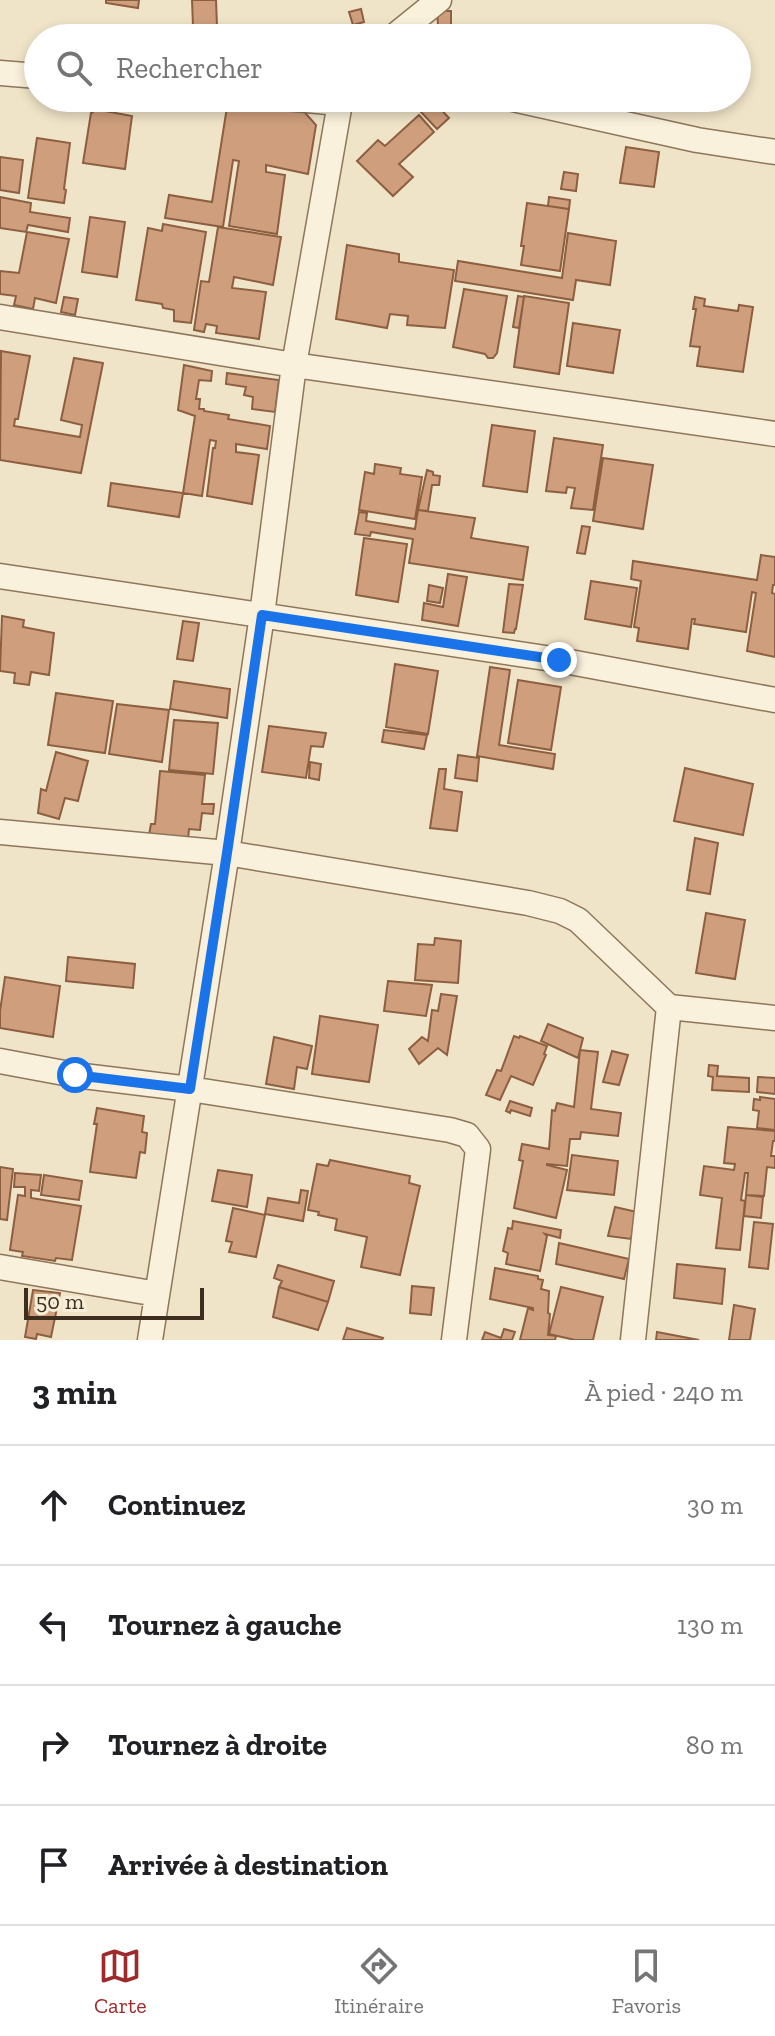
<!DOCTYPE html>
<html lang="fr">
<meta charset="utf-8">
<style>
:root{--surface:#fff;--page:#f6f6f6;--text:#202124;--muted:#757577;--line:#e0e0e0;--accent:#9e2a2b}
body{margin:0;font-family:"Zilla Slab",serif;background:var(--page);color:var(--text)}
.scale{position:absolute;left:24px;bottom:20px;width:180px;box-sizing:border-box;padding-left:8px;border:4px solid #3d2e20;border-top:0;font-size:22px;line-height:28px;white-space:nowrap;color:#3d2e20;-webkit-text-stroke:6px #f7eed8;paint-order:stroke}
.stop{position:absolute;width:24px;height:24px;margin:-18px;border:6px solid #1a73e8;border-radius:50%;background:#fff}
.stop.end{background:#1a73e8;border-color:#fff;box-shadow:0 2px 8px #0008}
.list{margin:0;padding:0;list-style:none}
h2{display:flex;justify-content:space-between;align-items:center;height:104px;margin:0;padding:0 32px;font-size:34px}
h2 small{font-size:26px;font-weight:400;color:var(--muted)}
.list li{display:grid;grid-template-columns:52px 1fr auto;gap:24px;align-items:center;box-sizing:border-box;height:120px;padding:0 32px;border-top:2px solid var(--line)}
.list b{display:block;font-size:30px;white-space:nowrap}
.list em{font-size:26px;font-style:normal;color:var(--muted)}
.icon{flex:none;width:44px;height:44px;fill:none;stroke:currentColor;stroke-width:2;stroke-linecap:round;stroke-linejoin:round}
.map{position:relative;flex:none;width:775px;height:1340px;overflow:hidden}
.search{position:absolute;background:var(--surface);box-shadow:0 4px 12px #0003;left:24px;right:24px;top:24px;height:88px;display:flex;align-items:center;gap:20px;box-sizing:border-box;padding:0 28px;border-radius:44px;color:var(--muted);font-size:30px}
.sheet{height:584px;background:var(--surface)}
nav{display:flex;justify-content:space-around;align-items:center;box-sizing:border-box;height:112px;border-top:2px solid var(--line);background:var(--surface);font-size:22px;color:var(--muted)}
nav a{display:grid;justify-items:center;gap:4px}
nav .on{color:var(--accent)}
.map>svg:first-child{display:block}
</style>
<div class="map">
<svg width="775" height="1340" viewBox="0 0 775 1340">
<rect width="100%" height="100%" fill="#f0e4c8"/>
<path fill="#cf9f7d" stroke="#8d5f41" stroke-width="2" d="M106,0H139L138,8L106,3Z
M192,0H216L217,26H193Z
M361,9L364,22L353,25L349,12Z
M437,11H451V25H438Z
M433,101L449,118L437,129L421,112Z
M227,107H300L316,125L308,174L266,165V172L285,175L277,234L229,226L239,161L233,160L223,227L165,218L169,195L212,202Z
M94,109L132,116L125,169L83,163L91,113L93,112Z
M419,115L434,132L399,164L413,177L393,196L357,161L378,140L385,146Z
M37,138L70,143L64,189L66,190L64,203L28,198Z
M626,147L659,152L654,187L620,183Z
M0,157L23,160L19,193L0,190Z
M564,172L578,174L576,191L561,189Z
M0,197L31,203L30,212L70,218L68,232L28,225L26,232L0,228Z
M549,197L570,200L569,209L548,206Z
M527,203L569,209L560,271L521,265L524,246H521Z
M90,217L125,222L117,277L82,272Z
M163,224L206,232L191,323L174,321V310L163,308L162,304L136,300L148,228L162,231Z
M218,227L281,237L273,285L234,277L232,288L266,292L259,339L216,333L217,326L206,324L204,332L194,330L201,281L209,282Z
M27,232L69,239L56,303L35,298L33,309L14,305L16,296L0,294V271L19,273Z
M568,233L616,241L610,285L576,280L573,300L455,281L458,261L562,278Z
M347,245L399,254V262L454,270L445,328L407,325L408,316L390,314L387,328L336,319Z
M464,289L507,296L497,353L493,358H488L485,354L453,347Z
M518,296L524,297L519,328L513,327Z
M524,296L569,303L559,374L514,367Z
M64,297L78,299L75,315L61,312Z
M695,297L705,299L704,306L738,311L739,305L753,307L743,372L697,366L700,347L690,346L696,309H693Z
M573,323L620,330L613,373L567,366Z
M1,351L30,356L18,419H15L14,426L80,437L82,425L61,420L74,358L103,363L81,473L0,460Z
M184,365L212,371L211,381L199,380L196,399H200L199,409H204V411L229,415L228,419L270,426L267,449L236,444V452L259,455L252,504L207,496L213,448H215L216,441L210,440L202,496L183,493L195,416L178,410Z
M227,373L279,380L275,412L252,409L253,397L244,395L246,387L226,384Z
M492,425L535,431L527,492L483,486Z
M554,438L603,445L593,510L571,508L575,488L567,487L566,493L546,491Z
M603,458L653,465L643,529L593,521Z
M375,464L401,468L400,474L422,477L415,519L359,510L365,472L374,474Z
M427,470L433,472V475L440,476L439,485H432L428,511L418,510Z
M111,483L183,493L179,517L108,506Z
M418,510L475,518L471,538L528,547L523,580L409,563L413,539L371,532L370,536L355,534L359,512L367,513L366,521L415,529Z
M582,526L590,527L585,554L577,553Z
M364,538L407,544L398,602L356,595Z
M761,555L775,557V585H773L772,593L775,594V657L747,651L756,593L752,592L746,632L694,624L695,619H692L688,649L637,641L639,628L634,627L641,581L631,579L633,561L757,580Z
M448,574L467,577L458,626L422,620L424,603L443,607Z
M591,581L637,588L631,627L585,619Z
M509,584L523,585L516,629H515L514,633L503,632Z
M429,585L443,588L440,603L427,601Z
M2,616L24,620L23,627L54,633L49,675L31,672L29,685L14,683L15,673L0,671Z
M183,621L199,623L193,661L177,659Z
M395,664L438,671L428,734L386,727Z
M490,667L510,670L499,745L555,754L553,769L477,756Z
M518,680L561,687L551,750L508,743Z
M174,681L230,689L227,718L170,709Z
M56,693L113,701L105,753L48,745Z
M117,704L169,710L162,762L109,754Z
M174,720L218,723L213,774L169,770Z
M269,726L326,733L323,747L311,746L306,778L262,772Z
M384,730L427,735L424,749L382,742Z
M56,752L88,761L78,801L65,798L59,819L38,813L41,789L46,791Z
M458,755L479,758L477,781L455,778Z
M310,762L321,764L319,780L309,778Z
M685,768L753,784L743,835L674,821Z
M439,769H446L444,789L462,792L457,831L430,828Z
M160,771L205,775L202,804H214L213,814L202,813L200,830L189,829L188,840L149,835L151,824H155Z
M695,838L718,843L710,894L687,890Z
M706,913L745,920L735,979L696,973Z
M435,938L461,941L458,983L415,980L418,944L434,945Z
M68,957L135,964L133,988L66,981Z
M5,977L60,986L53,1037L0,1028V1011Z
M388,981L432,985L426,1016L384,1011Z
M441,994L457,996L447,1055L438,1048L419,1064L409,1049L422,1037L428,1041L432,1010L438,1011Z
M320,1016L378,1025L369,1082L312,1074Z
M548,1024L583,1038L578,1058L541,1041Z
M514,1036L519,1038L520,1036L547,1046L544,1054L546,1055L533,1085L511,1076L500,1100L486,1095L497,1070L501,1071Z
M274,1037L312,1046L307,1069L297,1067L294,1089L266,1084Z
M580,1050L598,1052L591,1109L621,1113L618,1136L581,1132L580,1139H570L567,1166L547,1164V1165L567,1170L556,1218L514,1208L523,1161L519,1160L522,1144L549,1149L552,1110L555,1111L557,1103L574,1107Z
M612,1051L628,1055L619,1085L603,1082Z
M709,1065L718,1066L717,1076L749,1078V1092L712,1090L713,1077L708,1076Z
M758,1077L775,1078V1094L757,1092Z
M760,1097L775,1099V1130L757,1128L759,1111L753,1110L754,1099L760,1100Z
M510,1101L532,1108L530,1116L511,1110L510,1113L506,1111Z
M97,1108L144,1116L142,1132L147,1133L145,1153L140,1152L136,1178L90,1172L97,1124H94Z
M728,1127L775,1131V1141H773L771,1156H775V1168L767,1167L764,1196L746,1195L748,1173H745L741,1200L745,1201L740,1250L716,1248L722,1198L700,1195L704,1166L734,1170L735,1164L724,1163Z
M572,1155L618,1161L614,1195L567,1190Z
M330,1160L410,1176L409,1183L420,1186L400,1275L361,1267L367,1237L335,1230L337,1219L318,1215L319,1212L308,1210L317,1164L328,1166Z
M0,1167L13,1169L7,1220L0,1219Z
M218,1170L252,1175L247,1207L212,1201Z
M15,1173L41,1175L39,1191L31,1190V1198L81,1206L72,1260L56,1258L55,1261L22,1256L23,1252L10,1250L18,1195L25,1196V1187H14Z
M44,1175L82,1181L79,1200L41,1195Z
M301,1190L308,1191L303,1221L265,1214L268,1198L299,1203Z
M746,1195L763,1197L761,1218L744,1216Z
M615,1207L637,1212L631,1239L608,1236Z
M233,1208L265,1215L256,1257L229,1252L232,1242L226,1241Z
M513,1221L561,1230L560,1238L545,1234L547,1236L540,1271L506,1264L508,1253L503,1251L508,1228L512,1229Z
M754,1222L773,1224L768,1269L749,1267Z
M559,1243L629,1259L624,1279L556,1264Z
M677,1264L725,1269L722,1304L674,1298Z
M278,1265L334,1281L328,1302L279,1287L282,1281L274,1278Z
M495,1268L538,1276V1279L543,1280L541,1289L549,1291L548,1313L550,1314L548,1335L556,1336L555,1340H520L528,1308L533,1310V1308L490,1299Z
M412,1286L434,1288L431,1315L410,1313Z
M279,1287L328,1302L318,1330L273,1317Z
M561,1287L603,1297L593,1340H575L549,1334Z
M33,1290L60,1293L51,1337L37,1334L36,1339L25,1337Z
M734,1305L755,1309L750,1340H729Z
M347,1328L383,1338L382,1340H343Z
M504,1329L515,1332L512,1340H482L485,1332L501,1338Z
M657,1332L699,1340H656Z"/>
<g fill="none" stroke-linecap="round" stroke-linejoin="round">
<g stroke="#8d765c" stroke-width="27">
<path id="street" d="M392,38L439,0
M0,73L38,76
M284,98L340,103
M508,98L697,140L775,152
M0,317L294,365L775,434
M0,576L559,660L775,700
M0,832L227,853L528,903L560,911L578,920L669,1007L775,1018
M0,1061L75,1075L190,1089L450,1130L467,1135L478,1149L454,1340
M0,1267L157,1294
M150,1340L227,853L262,615L294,365L340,103L342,98
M633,1340L669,1007"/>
</g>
<use href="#street" stroke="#faf1dc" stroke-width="24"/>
</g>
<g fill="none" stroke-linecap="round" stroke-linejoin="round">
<path stroke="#1a73e8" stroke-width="10" d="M75,1075L190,1089L227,853L262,615L559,660"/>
</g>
</svg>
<div class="scale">50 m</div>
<div class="stop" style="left:75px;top:1075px"></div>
<div class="stop end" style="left:559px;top:660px"></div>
<div class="search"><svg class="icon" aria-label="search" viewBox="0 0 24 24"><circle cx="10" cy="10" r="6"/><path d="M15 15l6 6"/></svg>Rechercher</div>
</div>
<section class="sheet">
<h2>3 min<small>À pied · 240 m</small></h2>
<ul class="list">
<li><svg class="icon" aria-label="ahead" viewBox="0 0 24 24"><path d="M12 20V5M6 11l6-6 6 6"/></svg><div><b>Continuez</b></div><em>30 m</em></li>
<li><svg class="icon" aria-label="left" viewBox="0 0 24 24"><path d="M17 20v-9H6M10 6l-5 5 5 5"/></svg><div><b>Tournez à gauche</b></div><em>130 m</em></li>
<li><svg class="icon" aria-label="right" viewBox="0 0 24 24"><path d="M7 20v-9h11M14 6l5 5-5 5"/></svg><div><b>Tournez à droite</b></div><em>80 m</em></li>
<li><svg class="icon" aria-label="arrive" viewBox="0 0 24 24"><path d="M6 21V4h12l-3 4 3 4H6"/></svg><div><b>Arrivée à destination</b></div></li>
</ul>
</section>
<nav>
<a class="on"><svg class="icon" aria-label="map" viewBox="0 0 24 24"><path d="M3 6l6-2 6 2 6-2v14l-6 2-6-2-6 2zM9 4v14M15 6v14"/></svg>Carte</a>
<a><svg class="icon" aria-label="directions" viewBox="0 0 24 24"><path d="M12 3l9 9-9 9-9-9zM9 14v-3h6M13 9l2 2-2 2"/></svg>Itinéraire</a>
<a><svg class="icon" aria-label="saved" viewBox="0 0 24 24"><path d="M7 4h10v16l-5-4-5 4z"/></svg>Favoris</a>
</nav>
